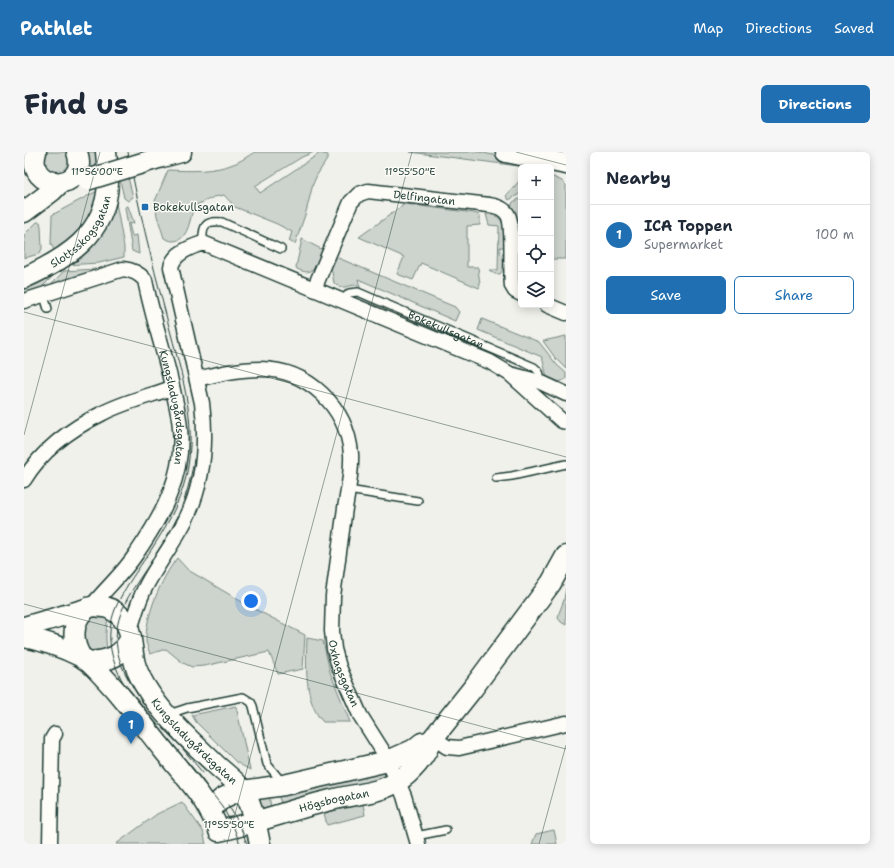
<!DOCTYPE html>
<meta charset="utf-8">
<style>
:root{--surface:#fff;--page:#f6f6f7;--text:#1f2937;--muted:#747a83;--line:#e0e1e3;--accent:#1f6fb2}
body{margin:0;font-family:"Shantell Sans",sans-serif;background:var(--page);color:var(--text)}
.controls{position:absolute;right:12px;top:12px;display:grid;overflow:hidden;border-radius:6px;box-shadow:0 2px 10px #0003}
.controls button{width:36px;height:36px;display:grid;place-items:center;padding:0;border:0;border-bottom:1px solid var(--line);background:var(--surface);color:var(--text);font:20px sans-serif}
.you{position:absolute;left:227px;top:449px;width:14px;height:14px;margin:-10px;border:3px solid #fff;border-radius:50%;background:#1a73e8;box-shadow:0 0 0 6px #1a73e833}
.badge{display:grid;place-items:center;width:26px;height:26px;border-radius:50%;background:var(--accent);color:#fff;font-size:13px;font-weight:700}
.pin{position:absolute;translate:-50% -33px;filter:drop-shadow(0 1px 2px #0008)}
.pin::after{content:'';position:absolute;top:21px;width:14px;height:12px;background:inherit;clip-path:polygon(0 0,100% 0,50% 100%)}
.list{margin:0;padding:0;list-style:none}
h2{display:flex;justify-content:space-between;align-items:center;height:52px;margin:0;padding:0 16px;font-size:17px}
h2 small{font-size:13px;font-weight:400;color:var(--muted)}
.list li{display:grid;grid-template-columns:26px 1fr auto;gap:12px;align-items:center;box-sizing:border-box;height:60px;padding:0 16px;border-top:1px solid var(--line)}
.list b{display:block;font-size:15px;white-space:nowrap}
.list p{margin:0;font-size:13px;white-space:nowrap;color:var(--muted)}
.list em{font-size:13px;font-style:normal;color:var(--muted)}
.actions{display:flex;gap:8px;padding:12px 16px}
.actions a{flex:1;padding:9px 0;border:1px solid var(--accent);border-radius:6px;text-align:center;font-size:14px;color:var(--accent)}
.actions .main{background:var(--accent);color:#fff}
.icon{flex:none;width:22px;height:22px;fill:none;stroke:currentColor;stroke-width:2;stroke-linecap:round;stroke-linejoin:round}
.map{position:relative;flex:none;width:542px;height:692px;overflow:hidden;border-radius:6px}
header{display:flex;align-items:center;gap:24px;box-sizing:border-box;height:56px;padding:0 20px;background:var(--accent);color:#fff}
header strong{font-size:19px}
nav{display:flex;gap:22px;margin-inline-start:auto;font-size:14px}
.intro{display:flex;align-items:center;justify-content:space-between;box-sizing:border-box;height:96px;padding:0 24px}
h1{margin:0;font-size:28px}
.button{padding:10px 18px;border-radius:6px;background:var(--accent);color:#fff;font-size:14px;font-weight:700}
main{display:flex;gap:24px;padding:0 24px}
aside{flex:1;background:var(--surface);border-radius:6px;box-shadow:0 2px 10px #0003}
.map>svg:first-child{display:block}
</style>
<header>
<strong>Pathlet</strong>
<nav><a>Map</a><a>Directions</a><a>Saved</a></nav>
</header>
<div class="intro"><h1>Find us</h1><a class="button">Directions</a></div>
<main>
<div class="map">
<svg width="542" height="692" viewBox="0 0 542 692">
<rect width="100%" height="100%" fill="#f0f1eb"/>
<filter id="ink" filterUnits="userSpaceOnUse"><feTurbulence type="fractalNoise" baseFrequency=".025" numOctaves="2"/><feDisplacementMap in="SourceGraphic" scale="8" xChannelSelector="R" yChannelSelector="G"/><feConvolveMatrix kernelMatrix="1 2 1 2 8 2 1 2 1" color-interpolation-filters="sRGB"/></filter>
<g filter="url(#ink)">
<path fill="#cdd3cd" stroke="#768880" d="M22,0H42L45,10C40,24 30,22 21,14L20,3Z
M61,0H73V15L63,17Z
M231,0H290L278,5L231,34L236,41L296,1L304,3V6L293,23L289,32L282,60L271,92L265,89L268,80L253,72L211,55L200,43L190,45L170,54C166,65 165,89 149,89C146,89 142,87 140,86L133,64L131,49L144,18C167,19 191,20 212,11C219,8 225,3 231,0Z
M386,0H455L525,15H502Z
M527,24L538,29L542,33V107H527V38L528,37Z
M104,25L109,45L104,49L100,46L96,28Z
M497,27V41L485,48L482,44Z
M73,39L74,49L59,78L31,100L27,92L28,63Z
M497,46V67H492L487,55L489,50Z
M89,48L92,51L93,56L100,95V105L75,111L41,113Z
M381,52L450,61L456,63V73L443,74V115H454L456,133L455,136L397,111L389,128L373,122L380,105L335,85Z
M102,54H104L110,71L105,72L108,84L113,83L115,102L108,99L101,56Z
M462,62C483,63 480,78 480,95H476V101L479,102C479,109 481,117 476,122H471L465,118H474L475,74L465,73Z
M13,70H16L17,74L18,97L15,102L0,106V83Z
M278,87L299,98C293,112 291,126 273,117L272,115Z
M312,105L431,155L435,160L431,169L334,127L337,139L333,133C323,133 319,139 310,131L308,120L306,115Z
M71,117L73,119L25,134L40,119Z
M33,120L16,137L0,141V135Z
M458,167L515,190L533,213L542,221V227L535,230L523,225L518,205L454,178Z
M542,184V217L532,207L519,189Z
M153,406L164,418L225,454L281,483L279,517L254,522L245,500L180,514L168,515L159,511L142,497L126,502C125,498 123,494 122,490C121,464 137,427 153,406Z
M542,436V473L537,470L534,466L535,461L540,448Z
M86,461C81,475 81,488 84,503L72,504L58,494L63,464Z
M283,486L299,489L306,520L326,570H299C280,550 282,512 283,486Z
M212,554L226,618L212,610L172,570L168,563Z
M360,618L361,626L258,654L253,640Z
M231,641L245,643L247,656L238,659Z
M158,650L179,679L182,692H92L133,662Z
M339,652L341,663L303,673L300,661Z
M530,678L533,692H508L512,682Z"/>
<g fill="none" stroke-linecap="round" stroke-linejoin="round">
<g stroke="#1f3d34" stroke-width="10">
<g id="lane">
<path d="M179,91C178,74 181,68 198,70L257,97"/>
<path d="M20,144L24,157"/>
<path id="s1" d="M319,148L325,141L334,140L510,215C516,220 517,222 516,230"/>
<path d="M472,326L488,324L542,312"/>
<path d="M324,338L394,349"/>
<path d="M145,562L163,556L219,545L227,550L229,554L243,612L258,630"/>
<path d="M392,684L422,678"/>
</g>
</g>
<g stroke="#1f3d34" stroke-width="17">
<g id="street">
<path id="s2" d="M290,137L327,50L335,42L344,39L465,53C473,54 480,56 484,63C490,73 486,119 488,134L491,139L497,142"/>
<path id="s3" d="M0,149L99,117C108,118 115,121 121,128C128,164 140,198 148,234C151,248 155,261 156,276C158,297 154,321 146,341C138,363 125,383 112,402C99,422 81,437 67,455"/>
<path d="M523,153L542,161"/>
<path d="M490,223L516,230L542,242"/>
<path id="s4" d="M173,227C194,222 214,217 236,217C284,217 323,255 327,302C328,320 324,339 321,356C317,385 313,415 309,444L308,479L310,497L315,515L336,563L360,601L374,630L380,644L394,692"/>
<path d="M0,328C18,298 48,276 79,261C100,250 125,244 148,236"/>
<path d="M106,478C111,462 115,446 123,432C135,410 151,389 162,367C180,330 183,291 178,251L147,115C150,101 167,95 179,91L466,210L486,222L538,269L542,270"/>
<path d="M410,586L423,595L435,596L542,571"/>
<path d="M26,692L28,587L31,582"/>
</g>
</g>
<g stroke="#1f3d34" stroke-width="23">
<g id="secondary">
<path d="M12,0C0,40 67,41 53,0"/>
<path d="M482,0L542,12"/>
<path d="M138,5L157,0"/>
<path d="M0,60L28,39L36,31"/>
<path id="s5" d="M0,126C42,107 82,83 84,31C84,21 83,10 82,0"/>
<path d="M0,475L62,457"/>
<path d="M0,485C20,489 38,495 56,504"/>
<path id="s6" d="M107,485C99,504 85,509 65,510C62,508 58,506 56,503C48,490 48,468 61,458C65,454 72,454 78,455C85,455 89,458 94,462C110,475 106,494 111,512C113,520 117,527 121,534C139,564 165,587 190,611C199,620 213,629 220,640C230,657 232,674 236,692"/>
<path d="M65,510C92,536 114,566 137,595C156,619 179,642 191,670"/>
<path d="M187,659L191,653L199,646L212,640L260,633L364,609L389,598L398,591L406,590"/>
<path id="s7" d="M195,679C233,671 269,657 307,648C329,642 355,642 374,629C386,622 403,603 406,590L449,536L527,431L542,404"/>
</g>
</g>
<use href="#lane" stroke="#fdfcf7" stroke-width="7"/>
<use href="#street" stroke="#fdfcf7" stroke-width="14"/>
<use href="#secondary" stroke="#fdfcf7" stroke-width="20"/>
<path stroke="#1f3d34" stroke-width="1" d="M104,0C114,54 127,106 141,159C155,216 175,266 162,325C155,353 141,377 125,401C94,447 69,476 100,532L198,654L210,676L216,692
M114,542C64,474 111,440 145,382C158,358 166,334 170,307
M143,578L179,621
M204,653L215,671L223,692"/>
<g stroke="#1f3d34" stroke-width="23" stroke-linecap="butt">
<path id="secondary-bridge" d="M63,28L138,5"/>
</g>
<use href="#secondary-bridge" stroke="#fdfcf7" stroke-width="20"/>
</g>
</g>
<path fill="none" stroke="#1f3d34" stroke-width="1" stroke-opacity="0.45" d="M492,0L542,13M0,160L542,305M0,283L76,0M0,452L542,597M203,692L388,0M515,692L542,593"/>
<rect fill="#1f6fb2" stroke="#fdfcf7" stroke-width="1.5" x="117" y="51" width="8" height="8" rx="2"/>
<g text-anchor="middle" stroke-width="3" stroke-linejoin="round" paint-order="stroke">
<g font-size="11" fill="#1f3d34" stroke="#fdfcf7">
<text dy="4" stroke="none"><textPath href="#s2" startOffset="172">Delfingatan</textPath></text>
<text dy="4" stroke="none"><textPath href="#s5" startOffset="76">Slottsskogsgatan</textPath></text>
<text dy="4" stroke="none"><textPath href="#s1" startOffset="114">Bokekullsgatan</textPath></text>
<text dy="4" stroke="none"><textPath href="#s3" startOffset="260">Kungsladugårdsgatan</textPath></text>
<text dy="4" stroke="none"><textPath href="#s4" startOffset="423">Oxhagsgatan</textPath></text>
<text dy="4" stroke="none"><textPath href="#s6" startOffset="301">Kungsladugårdsgatan</textPath></text>
<text dy="4" stroke="none"><textPath href="#s7" startOffset="119">Högsbogatan</textPath></text>
</g>
<g font-size="11" fill="#1f3d34" stroke="#fdfcf7" text-anchor="start">
<text x="129" y="59">Bokekullsgatan</text>
</g>
</g>
<g font-size="10" text-anchor="middle" fill="#1f3d34" stroke="#fdfcf7" stroke-width="3" stroke-linejoin="round" paint-order="stroke">
<text x="73" y="23">11°56'00"E</text>
<text x="386" y="23">11°55'50"E</text>
<text x="205" y="676">11°55'50"E</text>
</g>
</svg>
<div class="controls">
<button>+</button>
<button>−</button>
<button><svg class="icon" aria-label="locate" viewBox="0 0 24 24"><circle cx="12" cy="12" r="6"/><path d="M12 2v4M12 18v4M2 12h4M18 12h4"/></svg></button>
<button><svg class="icon" aria-label="layers" viewBox="0 0 24 24"><path d="M12 4l9 5-9 5-9-5zM3 14l9 5 9-5"/></svg></button>
</div>
<div class="you"></div>
<div class="pin badge" style="left:107px;top:592px">1</div>
</div>
<aside>
<h2>Nearby<small></small></h2>
<ul class="list">
<li><span class="badge">1</span><div><b>ICA Toppen</b><p>Supermarket</p></div><em>100 m</em></li>
</ul>
<div class="actions"><a class="main">Save</a><a>Share</a></div>
</aside>
</main>
